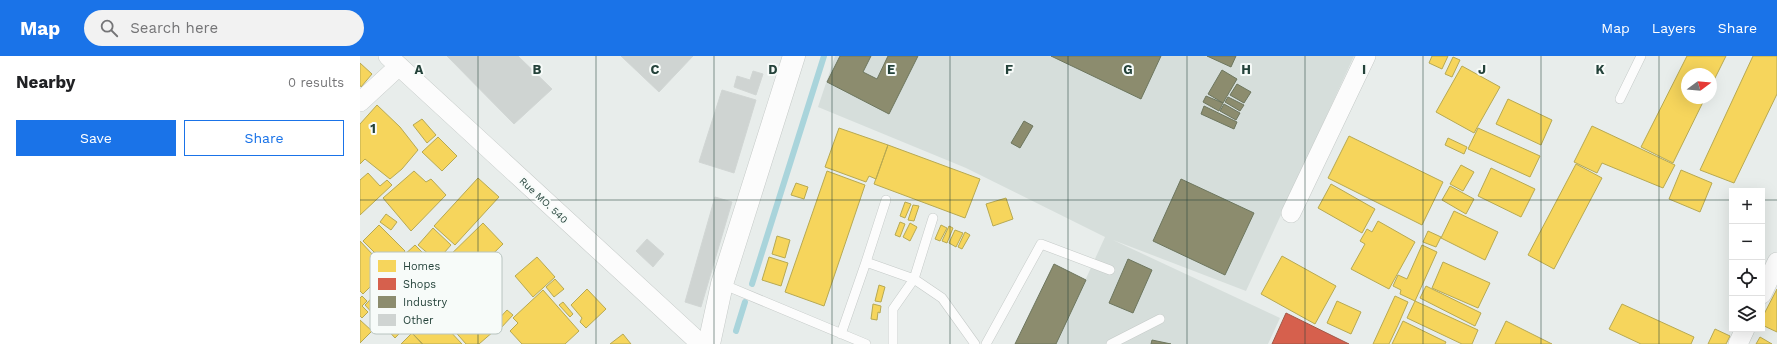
<!DOCTYPE html>
<meta charset="utf-8">
<style>
:root{--surface:#fff;--page:#f2f2f2;--text:#202124;--muted:#757577;--line:#e0e0e0;--accent:#1a73e8}
body{margin:0;font-family:"Work Sans",sans-serif;background:var(--page);color:var(--text)}
.controls{position:absolute;right:12px;bottom:12px;display:grid;overflow:hidden;border-radius:0px;box-shadow:0 4px 16px #0002}
.controls button{width:36px;height:36px;display:grid;place-items:center;padding:0;border:0;border-bottom:1px solid var(--line);background:var(--surface);color:var(--text);font:20px sans-serif}
.compass{position:absolute;left:1321px;top:12px;width:36px;height:36px;border-radius:50%;background:var(--surface);box-shadow:0 4px 16px #0002;rotate:74deg}
.list{margin:0;padding:0;list-style:none}
h2{display:flex;justify-content:space-between;align-items:center;height:52px;margin:0;padding:0 16px;font-size:17px}
h2 small{font-size:13px;font-weight:400;color:var(--muted)}
.actions{display:flex;gap:8px;padding:12px 16px}
.actions a{flex:1;padding:9px 0;border:1px solid var(--accent);border-radius:0px;text-align:center;font-size:14px;color:var(--accent)}
.actions .main{background:var(--accent);color:#fff}
.icon{flex:none;width:22px;height:22px;fill:none;stroke:currentColor;stroke-width:2;stroke-linecap:round;stroke-linejoin:round}
.map{position:relative;flex:none;width:1417px;height:288px;overflow:hidden}
header{display:flex;align-items:center;gap:24px;box-sizing:border-box;height:56px;padding:0 20px;background:var(--accent);color:#fff}
header strong{font-size:19px}
nav{display:flex;gap:22px;margin-inline-start:auto;font-size:14px}
.search{width:280px;height:36px;background:var(--page);display:flex;align-items:center;gap:10px;box-sizing:border-box;padding:0 14px;border-radius:22px;color:var(--muted);font-size:15px}
main{display:flex}
aside{flex:1;background:var(--surface)}
.map>svg:first-child{display:block}
</style>
<header>
<strong>Map</strong>
<div class="search"><svg class="icon" aria-label="search" viewBox="0 0 24 24"><circle cx="10" cy="10" r="6"/><path d="M15 15l6 6"/></svg>Search here</div>
<nav><a>Map</a><a>Layers</a><a>Share</a></nav>
</header>
<main>
<aside>
<h2>Nearby<small>0 results</small></h2>
<ul class="list">
</ul>
<div class="actions"><a class="main">Save</a><a>Share</a></div>
</aside>
<div class="map">
<svg width="1417" height="288" viewBox="0 0 1417 288">
<rect width="100%" height="100%" fill="#e8edeb"/>
<path fill="#d6dedb" d="M475,0H994L886,235L753,184L920,262L908,288H696L745,181L606,112L458,51Z"/>
<path fill="#f6d55c" stroke="#b7a952" d="M1072,0H1088L1082,13L1069,7Z
M1327,0H1366L1351,30V18H1327V42H1345L1313,107L1281,91Z
M1393,0H1417V38L1374,127L1340,114Z
M1093,1L1100,4L1092,21L1085,18Z
M0,7L12,18L1,31L0,29Z
M1102,10L1140,31L1114,77L1076,56Z
M1148,43L1192,64L1181,89L1136,68Z
M17,49L40,71L58,94L42,113L30,123L5,103L0,108V68Z
M62,63L76,79L67,87L53,69Z
M1232,70L1315,109L1303,132L1242,107L1237,117L1214,106Z
M479,72L528,89L516,123L509,120L506,126L465,111Z
M1118,72L1180,100L1170,121L1108,93Z
M989,80L1083,126L1062,169L968,122Z
M78,81L97,100L82,115L62,96Z
M1088,82L1107,91L1104,98L1085,89Z
M528,89L620,123L605,162L514,128Z
M1216,108L1242,122L1194,213L1168,199Z
M1101,109L1114,116L1103,135L1090,128Z
M1131,112L1175,133L1161,161L1118,140Z
M1321,114L1352,127L1340,156L1309,143Z
M54,115L66,126L71,123L86,139L51,175L23,142Z
M467,115L505,129L464,250L425,236Z
M8,117L20,130L27,124L32,129L0,159V124Z
M118,122L139,141L95,189L74,170Z
M436,127L448,131L444,143L431,139Z
M971,128L1015,153L1002,177L958,152Z
M1090,130L1114,143L1106,158L1082,144Z
M646,142L653,163L633,170L626,148Z
M545,146L551,148L545,162L540,160Z
M553,149L559,150L554,165L548,164Z
M1094,155L1138,176L1125,204L1081,182Z
M26,158L37,166L31,174L20,166Z
M1018,165L1055,186L1029,233L991,213L1005,188L1000,185L1007,173L1012,176Z
M540,166L545,168L540,181L535,179Z
M123,167L143,188L100,230L80,209Z
M550,167L557,171L550,185L543,181Z
M19,169L45,195L29,211L3,185Z
M581,169L587,172L580,185L575,183Z
M589,170L593,172L587,187L582,185Z
M73,172L91,189L77,205L58,189Z
M595,174L603,177L596,191L589,187Z
M1068,175L1081,181L1076,191L1063,186Z
M605,176L610,179L602,193L598,191Z
M417,180L430,184L425,202L412,198Z
M0,185L27,214L3,238L0,235Z
M55,189L65,199L51,212L42,201Z
M1062,189L1077,196L1055,245L1040,238L1041,234L1033,230L1038,219L1047,223Z
M922,200L976,230L955,268L901,238Z
M177,201L195,221L173,241L155,220Z
M409,201L428,207L421,230L402,224Z
M1083,206L1130,227L1118,252L1072,232Z
M195,223L204,233L194,241L186,231Z
M28,225L36,235L41,231L63,253L35,282L5,249Z
M519,229L525,231L521,246L515,245Z
M1066,230L1121,257L1115,270L1060,242Z
M227,233L246,253L226,272L220,266L222,262L211,249Z
M1417,233V276L1402,269V262Z
M183,234L219,275L205,288H162L150,275L158,267L153,262Z
M99,235L105,243L111,237L132,257L125,265L134,275L119,288H106L77,255Z
M2,240L7,245L2,250L8,256L2,262L0,260V242Z
M1035,240L1048,246L1038,269L1029,288H1013Z
M977,245L1001,256L991,278L967,267Z
M1055,245L1118,274L1112,288H1102L1047,262Z
M203,246L213,258L210,261L199,249Z
M513,248L521,250L520,257L518,256L517,264L511,263Z
M1262,248L1334,281L1331,288H1281L1249,273Z
M147,254L153,259L140,273L134,268Z
M73,257L102,288H63L52,277Z
M0,264L12,275L0,287Z
M1043,265L1086,286L1085,288H1032Z
M1146,265L1192,288H1135Z
M1355,273L1370,280L1366,288H1348Z
M52,277L62,288H41Z
M263,278L271,288H250Z
M1400,281L1412,288H1396Z"/>
<path fill="#d6604d" stroke="#a15747" d="M926,257L989,288H912Z"/>
<path fill="#8c8c6e" stroke="#6d765e" d="M480,0H511L503,16L517,23L528,0H558L529,58L467,26Z
M691,0H801L781,43Z
M847,0H876L871,11Z
M862,14L877,23L863,47L848,38Z
M877,28L891,36L884,47L870,39Z
M846,40L863,47L859,55L843,46Z
M868,41L884,49L880,55L865,46Z
M864,48L880,57L876,64L860,55Z
M844,50L877,66L874,73L841,58Z
M664,65L673,70L660,92L651,87Z
M821,123L894,157L865,219L793,185Z
M768,203L792,214L773,257L749,247Z
M694,208L726,224L696,288H655Z
M792,284L811,288H791Z"/>
<g fill="none" stroke-linecap="round" stroke-linejoin="round">
<path stroke="#a9d4db" stroke-width="6" d="M392,228L464,0
M376,275L385,246"/>
</g>
<path fill="#cfd4d2" stroke="#d1d6d4" d="M87,0H158L192,33L154,68Z
M261,0H333L299,36Z
M393,15L403,18L396,39L374,31L377,20L390,24Z
M362,34L396,44L374,117L339,106Z
M355,141L372,146L341,251L325,246Z
M287,183L304,198L293,211L276,195Z"/>
<g fill="none" stroke-linecap="round" stroke-linejoin="round">
<g stroke="#c5cac8" stroke-width="10">
<path id="service" d="M1260,43L1281,0
M506,206L526,144
M362,228L506,288
M481,278L506,206L554,223L582,242L615,288
M533,288V253L554,223L573,162
M626,288L681,188L750,214
M751,288L800,263"/>
</g>
<g stroke="#c5cac8" stroke-width="20">
<path id="minor" d="M28,0L341,288
M0,46L39,10
M931,157L1006,0
M1402,238L1417,206
M1378,288L1385,273"/>
</g>
<g stroke="#c5cac8" stroke-width="23">
<path id="tertiary" d="M349,288L362,228L434,0"/>
</g>
<use href="#service" stroke="#fcfcfc" stroke-width="9"/>
<use href="#minor" stroke="#fcfcfc" stroke-width="19"/>
<use href="#tertiary" stroke="#fcfcfc" stroke-width="22"/>
</g>
<path fill="none" stroke="#24423a" stroke-width="1" stroke-opacity="0.55" d="M118,0V288M236,0V288M354,0V288M472,0V288M590,0V288M708,0V288M827,0V288M945,0V288M1063,0V288M1181,0V288M1299,0V288M0,144H1372M1402,144H1417"/>
<g text-anchor="middle" stroke-width="4" stroke-linejoin="round" paint-order="stroke">
<g font-size="10" fill="#24423a" stroke="#f7fbf9">
<text transform="translate(184 144) rotate(43)" y="4">Rue MO. 540</text>
</g>
</g>
<rect x="10" y="196" width="132" height="82" rx="6" fill="#f7fbf9" stroke="#b8c4c0" stroke-width="1"/>
<rect x="18" y="204" width="18" height="12" fill="#f6d55c"/>
<rect x="18" y="222" width="18" height="12" fill="#d6604d"/>
<rect x="18" y="240" width="18" height="12" fill="#8c8c6e"/>
<rect x="18" y="258" width="18" height="12" fill="#cfd4d2"/>
<g font-size="11" fill="#24423a">
<text x="43" y="214">Homes</text>
<text x="43" y="232">Shops</text>
<text x="43" y="250">Industry</text>
<text x="43" y="268">Other</text>
</g>
<g font-size="13" text-anchor="middle" font-weight="bold" fill="#24423a" stroke="#f7fbf9" stroke-width="4" stroke-linejoin="round" paint-order="stroke">
<text x="59" y="18">A</text>
<text x="177" y="18">B</text>
<text x="295" y="18">C</text>
<text x="413" y="18">D</text>
<text x="531" y="18">E</text>
<text x="649" y="18">F</text>
<text x="768" y="18">G</text>
<text x="886" y="18">H</text>
<text x="1004" y="18">I</text>
<text x="1122" y="18">J</text>
<text x="1240" y="18">K</text>
<text x="13" y="77">1</text>
</g>
</svg>
<div class="controls">
<button>+</button>
<button>−</button>
<button><svg class="icon" aria-label="locate" viewBox="0 0 24 24"><circle cx="12" cy="12" r="6"/><path d="M12 2v4M12 18v4M2 12h4M18 12h4"/></svg></button>
<button><svg class="icon" aria-label="layers" viewBox="0 0 24 24"><path d="M12 4l9 5-9 5-9-5zM3 14l9 5 9-5"/></svg></button>
</div>
<svg class="compass" viewBox="-18 -18 36 36"><path d="M0-13l5 13h-10z" fill="#e53935"/><path d="M0 13l5-13h-10z" fill="#757577"/></svg>
</div>
</main>
